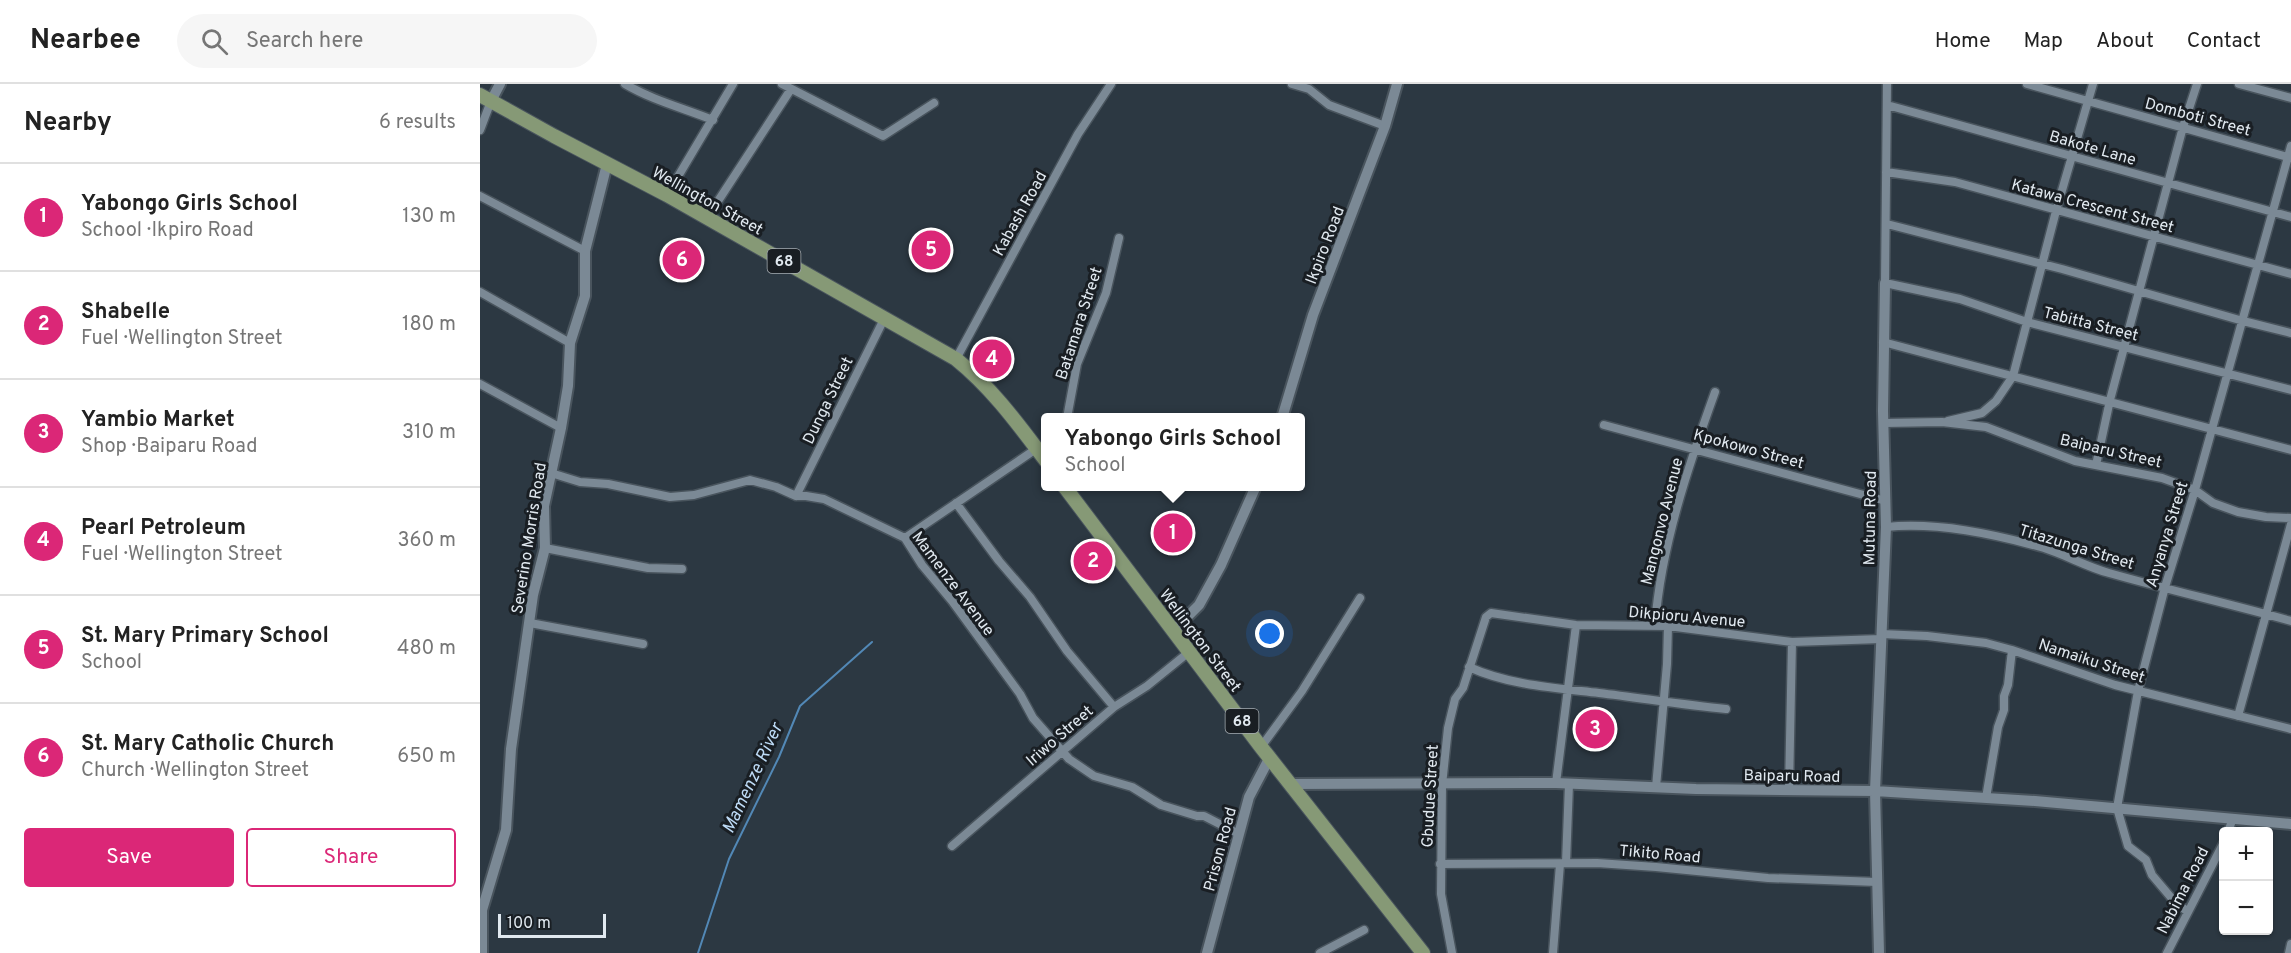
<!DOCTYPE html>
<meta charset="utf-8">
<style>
:root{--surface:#fff;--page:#f6f6f6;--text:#222;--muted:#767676;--line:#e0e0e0;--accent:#db2777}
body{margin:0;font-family:Overpass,sans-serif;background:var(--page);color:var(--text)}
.controls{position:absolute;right:18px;bottom:18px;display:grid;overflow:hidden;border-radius:6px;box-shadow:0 2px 4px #0004}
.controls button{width:54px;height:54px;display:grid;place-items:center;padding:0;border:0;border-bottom:2px solid var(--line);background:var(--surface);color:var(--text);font:30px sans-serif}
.scale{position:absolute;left:18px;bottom:15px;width:108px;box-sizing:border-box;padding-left:6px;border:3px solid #e1e9f0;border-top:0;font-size:16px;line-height:21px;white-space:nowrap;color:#e1e9f0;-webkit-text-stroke:4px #191e23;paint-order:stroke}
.you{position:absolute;left:790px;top:550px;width:21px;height:21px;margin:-15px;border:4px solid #fff;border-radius:50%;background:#1a73e8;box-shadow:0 0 0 9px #1a73e833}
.badge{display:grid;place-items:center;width:39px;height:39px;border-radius:50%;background:var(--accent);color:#fff;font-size:20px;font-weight:700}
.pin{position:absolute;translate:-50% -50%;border:3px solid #fff;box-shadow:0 2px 6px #0006}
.popup{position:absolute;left:561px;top:329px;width:264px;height:78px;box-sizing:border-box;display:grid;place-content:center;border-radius:6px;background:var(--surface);filter:drop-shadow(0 2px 4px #0005);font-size:20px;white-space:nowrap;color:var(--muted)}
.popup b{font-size:22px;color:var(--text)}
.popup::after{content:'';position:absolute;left:50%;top:100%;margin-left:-12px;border:12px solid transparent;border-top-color:var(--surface)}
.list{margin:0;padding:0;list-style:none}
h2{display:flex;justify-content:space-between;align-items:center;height:78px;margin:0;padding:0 24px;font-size:26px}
h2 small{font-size:20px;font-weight:400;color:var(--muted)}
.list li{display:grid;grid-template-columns:39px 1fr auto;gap:18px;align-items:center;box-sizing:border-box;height:108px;padding:0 24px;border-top:2px solid var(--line)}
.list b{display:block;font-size:22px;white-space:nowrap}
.list p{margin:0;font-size:20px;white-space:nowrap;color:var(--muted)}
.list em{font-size:20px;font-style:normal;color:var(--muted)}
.actions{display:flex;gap:12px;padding:18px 24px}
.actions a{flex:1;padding:14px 0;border:2px solid var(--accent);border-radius:6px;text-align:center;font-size:21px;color:var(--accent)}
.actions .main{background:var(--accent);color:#fff}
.icon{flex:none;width:33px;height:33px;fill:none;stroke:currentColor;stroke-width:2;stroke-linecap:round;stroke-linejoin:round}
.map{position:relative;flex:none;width:1811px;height:869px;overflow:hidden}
header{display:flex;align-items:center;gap:36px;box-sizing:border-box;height:84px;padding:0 30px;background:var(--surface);border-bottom:2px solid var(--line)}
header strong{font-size:28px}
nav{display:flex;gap:33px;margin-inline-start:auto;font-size:21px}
.search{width:420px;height:54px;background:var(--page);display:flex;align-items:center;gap:15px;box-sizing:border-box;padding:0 21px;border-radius:33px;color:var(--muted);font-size:22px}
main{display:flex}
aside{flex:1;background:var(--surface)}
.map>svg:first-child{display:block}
</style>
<header>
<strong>Nearbee</strong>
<div class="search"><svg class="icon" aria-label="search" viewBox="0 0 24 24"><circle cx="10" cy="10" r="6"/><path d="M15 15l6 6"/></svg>Search here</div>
<nav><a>Home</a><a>Map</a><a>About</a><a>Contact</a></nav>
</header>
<main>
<aside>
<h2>Nearby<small>6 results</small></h2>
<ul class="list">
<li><span class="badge">1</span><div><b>Yabongo Girls School</b><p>School · Ikpiro Road</p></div><em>130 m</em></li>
<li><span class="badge">2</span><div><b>Shabelle</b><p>Fuel · Wellington Street</p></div><em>180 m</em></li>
<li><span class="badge">3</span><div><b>Yambio Market</b><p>Shop · Baiparu Road</p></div><em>310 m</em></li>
<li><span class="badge">4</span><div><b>Pearl Petroleum</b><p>Fuel · Wellington Street</p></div><em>360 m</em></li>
<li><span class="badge">5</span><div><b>St. Mary Primary School</b><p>School</p></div><em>480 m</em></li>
<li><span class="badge">6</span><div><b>St. Mary Catholic Church</b><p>Church · Wellington Street</p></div><em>650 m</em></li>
</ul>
<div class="actions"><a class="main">Save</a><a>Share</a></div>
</aside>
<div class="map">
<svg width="1811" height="869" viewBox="0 0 1811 869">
<rect width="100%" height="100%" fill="#2c3842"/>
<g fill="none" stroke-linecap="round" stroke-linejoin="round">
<path stroke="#5288b6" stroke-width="2" d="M218,869L249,775L299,673L320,622L392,558"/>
<g stroke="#49545d" stroke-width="11">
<path id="minor" d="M145,0C172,16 203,24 233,36
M302,0L403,52L454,19
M812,0L829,5L849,21L905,42
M1407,0L1405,199L1480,215L1547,238L1811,306
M1547,0L1811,74
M1759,0L1811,14
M1407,21L1811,133
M0,46L11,17
M1406,88L1475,98L1811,190
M187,111L253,0
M0,112L105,167
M227,134L311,5
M1407,140L1582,185L1763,237L1811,249
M0,208L90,259
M1403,258L1811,366
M476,275L598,50L631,0
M0,300L81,344
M587,334L597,280L626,209L639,154
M1468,337L1502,329L1516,317L1533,292L1576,127L1613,0
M1404,339L1462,338L1506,343L1595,377L1682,394L1715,406L1733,419L1758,428L1786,433L1811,434
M1124,341L1406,417
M1616,381L1630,316L1703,43L1717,0
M71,389L100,398L128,400L190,413L214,411L270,396L296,403L316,412H326L344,415L425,454L442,481L472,517L540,610L553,634L589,675L614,692L652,703L681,721L717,732H724L759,750
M316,412L405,233
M476,419L519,477L550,513L587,567L634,623
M1406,443C1458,438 1514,450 1564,464C1586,471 1607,483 1629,489C1689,506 1750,520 1811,537
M425,454L556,365L566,361
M65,464L168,484L202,485
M50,539L163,560
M1175,541C1181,462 1208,383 1235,308
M1401,550L1447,552L1506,559L1532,566L1635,601L1811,645
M989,583C1028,601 1076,604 1119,609C1161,614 1204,621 1246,625
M1758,632L1811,440
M781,663L822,607L880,514
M1076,699L1096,541
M1176,703L1187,580L1188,542
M1309,705L1312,558
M1506,714L1518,643L1524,626V612L1528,601L1532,566
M1748,748L1753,734
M472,762L634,623L667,602L709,568
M1086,779L1089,700
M960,780L1117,779L1176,783L1288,794L1397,798
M1708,828L1694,817L1672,791L1666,776L1648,762L1637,724L1658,607L1685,503L1715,406L1811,62
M840,869L884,846
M972,869L961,810L962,701L968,644L975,615L983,604L1006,533L1011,529L1096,541L1188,542L1312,558L1401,555
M1073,869L1080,780
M1687,869L1744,758
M1809,869L1811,860"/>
</g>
<g stroke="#49545d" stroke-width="14">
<path id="tertiary" d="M11,17L20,0
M802,334L833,231L905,42L917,0
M693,547L719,521L741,481L776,402
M812,700L1076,699L1216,705L1395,707L1555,717L1811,740
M2,869V826L26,746L31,665L53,511L65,464L64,422L81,344L88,302L90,259L105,212V167L127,80
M727,869L769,713L790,673
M1399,869L1395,707L1406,443L1403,327L1405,199"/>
</g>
<g stroke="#49545d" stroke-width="16">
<path id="primary" d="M0,11L74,52L187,111L476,275C512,304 538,340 566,377
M584,402L781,663L943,869"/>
</g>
<use href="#minor" stroke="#7b8995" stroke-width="8"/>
<use href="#tertiary" stroke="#7b8995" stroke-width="10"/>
<use href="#primary" stroke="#869976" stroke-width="14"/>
</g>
<g text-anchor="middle" stroke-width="6" stroke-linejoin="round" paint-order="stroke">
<g fill="#191e23" stroke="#a5acb2" stroke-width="1.5">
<rect x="287.5" y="165" width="33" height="24" rx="4.5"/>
<rect x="745.5" y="625" width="33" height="24" rx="4.5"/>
</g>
<g font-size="15" font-weight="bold" fill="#e1e9f0">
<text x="304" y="182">68</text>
<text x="762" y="642">68</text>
</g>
<g font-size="16" fill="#e1e9f0" stroke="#191e23">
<text transform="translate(1718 32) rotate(15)" y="6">Domboti Street</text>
<text transform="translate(1613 63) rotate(16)" y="6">Bakote Lane</text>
<text transform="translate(228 116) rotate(29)" y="6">Wellington Street</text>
<text transform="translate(1613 121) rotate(15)" y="6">Katawa Crescent Street</text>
<text transform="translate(539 129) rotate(-61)" y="6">Kabash Road</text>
<text transform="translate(844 161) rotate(-69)" y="6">Ikpiro Road</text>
<text transform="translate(598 239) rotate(-72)" y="6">Batamara Street</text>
<text transform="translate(1611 239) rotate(14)" y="6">Tabitta Street</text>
<text transform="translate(347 316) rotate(-64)" y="6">Dunga Street</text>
<text transform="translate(1269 364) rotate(15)" y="6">Kpokowo Street</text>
<text transform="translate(1631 366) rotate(13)" y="6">Baiparu Street</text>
<text transform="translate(1389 434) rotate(-89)" y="6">Mutuna Road</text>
<text transform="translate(1181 437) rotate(-76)" y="6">Mangonvo Avenue</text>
<text transform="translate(1686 450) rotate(-73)" y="6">Anyanya Street</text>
<text transform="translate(48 454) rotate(-81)" y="6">Severino Morris Road</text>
<text transform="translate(1597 462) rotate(17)" y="6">Titazunga Street</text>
<text transform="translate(474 499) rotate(53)" y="6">Mamenze Avenue</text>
<text transform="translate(1207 532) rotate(5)" y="6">Dikpioru Avenue</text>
<text transform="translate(721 556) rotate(53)" y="6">Wellington Street</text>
<text transform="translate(1612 576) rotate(18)" y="6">Namaiku Street</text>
<text transform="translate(579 651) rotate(-41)" y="6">Iriwo Street</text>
<text transform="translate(1312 691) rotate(1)" y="6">Baiparu Road</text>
<text transform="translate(949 712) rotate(-87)" y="6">Gbudue Street</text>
<text transform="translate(739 765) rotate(-75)" y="6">Prison Road</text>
<text transform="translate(1180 769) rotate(5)" y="6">Tikito Road</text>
<text transform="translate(1702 806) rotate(-63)" y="6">Nabima Road</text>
</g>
<g font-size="18" font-style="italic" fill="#bddaf5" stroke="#191e23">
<text transform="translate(272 694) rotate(-65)" y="6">Mamenze River</text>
</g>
</g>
</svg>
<div class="controls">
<button>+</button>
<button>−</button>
</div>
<div class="scale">100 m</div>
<div class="you"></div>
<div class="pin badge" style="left:693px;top:449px">1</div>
<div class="popup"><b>Yabongo Girls School</b>School</div>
<div class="pin badge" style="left:613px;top:477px">2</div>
<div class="pin badge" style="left:1115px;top:645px">3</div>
<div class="pin badge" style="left:512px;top:275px">4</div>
<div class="pin badge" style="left:451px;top:166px">5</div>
<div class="pin badge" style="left:202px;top:176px">6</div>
</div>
</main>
